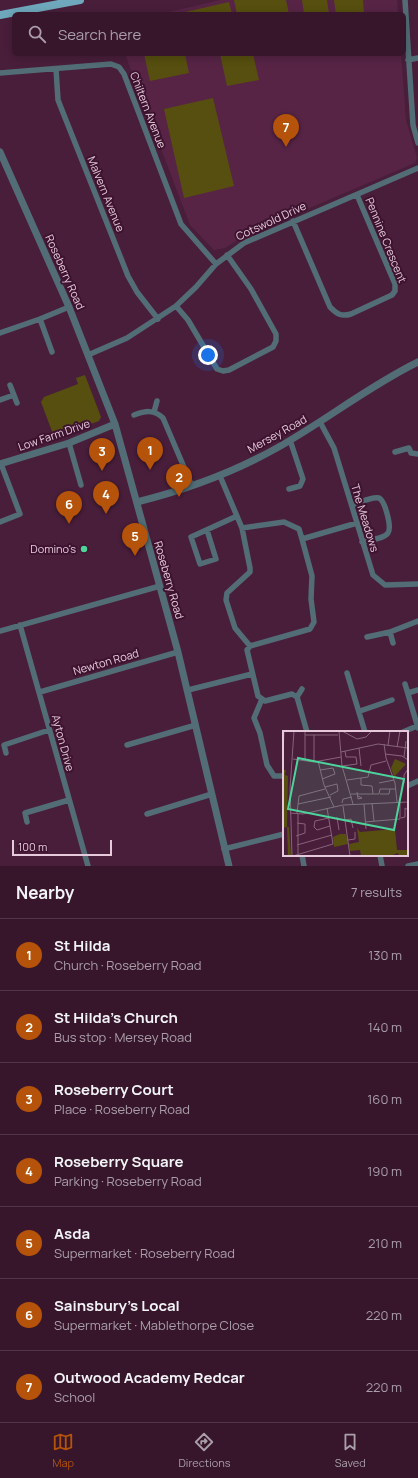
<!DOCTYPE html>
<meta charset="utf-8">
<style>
:root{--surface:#37162c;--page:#3e1f34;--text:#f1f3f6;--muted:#aa9fa9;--line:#513548;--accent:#b45309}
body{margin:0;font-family:Manrope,sans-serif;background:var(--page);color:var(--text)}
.scale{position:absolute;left:12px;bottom:10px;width:100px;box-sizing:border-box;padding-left:4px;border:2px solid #e6cadb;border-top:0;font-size:11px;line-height:14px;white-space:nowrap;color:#e6cadb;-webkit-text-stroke:3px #3e1330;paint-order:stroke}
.you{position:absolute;left:208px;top:355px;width:14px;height:14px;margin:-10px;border:3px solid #fff;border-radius:50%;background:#1a73e8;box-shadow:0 0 0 6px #1a73e833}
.badge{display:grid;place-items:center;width:26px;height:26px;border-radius:50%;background:var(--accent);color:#fff;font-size:13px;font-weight:700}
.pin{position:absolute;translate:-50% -33px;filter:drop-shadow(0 1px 2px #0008)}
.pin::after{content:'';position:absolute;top:21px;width:14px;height:12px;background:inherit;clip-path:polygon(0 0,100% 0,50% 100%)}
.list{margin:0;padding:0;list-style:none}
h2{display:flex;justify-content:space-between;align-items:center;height:52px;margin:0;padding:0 16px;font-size:17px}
h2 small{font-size:13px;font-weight:400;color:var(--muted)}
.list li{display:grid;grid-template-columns:26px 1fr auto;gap:12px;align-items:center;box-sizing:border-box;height:72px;padding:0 16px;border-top:1px solid var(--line)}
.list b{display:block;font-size:15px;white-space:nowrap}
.list p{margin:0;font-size:13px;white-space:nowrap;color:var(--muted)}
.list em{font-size:13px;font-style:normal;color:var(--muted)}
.icon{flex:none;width:22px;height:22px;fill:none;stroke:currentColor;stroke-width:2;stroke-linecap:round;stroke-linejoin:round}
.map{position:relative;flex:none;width:418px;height:866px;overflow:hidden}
.search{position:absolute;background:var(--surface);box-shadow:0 2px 10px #0003;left:12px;right:12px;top:12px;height:44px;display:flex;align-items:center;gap:10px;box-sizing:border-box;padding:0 14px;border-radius:6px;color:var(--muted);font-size:15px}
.sheet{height:556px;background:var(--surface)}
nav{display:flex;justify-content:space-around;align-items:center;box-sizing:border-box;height:56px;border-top:1px solid var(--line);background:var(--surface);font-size:11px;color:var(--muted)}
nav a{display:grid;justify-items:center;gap:2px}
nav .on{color:var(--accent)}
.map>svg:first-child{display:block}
</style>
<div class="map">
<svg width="418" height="866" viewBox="0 0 418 866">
<rect width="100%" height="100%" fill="#491e3b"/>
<path fill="#572446" d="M220,0H397L398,14H161Z
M125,54H401L406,120L417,158L415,163L244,236L225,248L214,250L190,225Z"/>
<path fill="#574f0f" d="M234,0H286L289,14H237Z
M302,0H327L329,14H304Z
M334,0H363L364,14H336Z
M229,2L232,14H181V13Z
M144,54H185L189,73L150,81Z
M220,54H253L259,80L227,86Z
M213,98L234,186L184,198L164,109Z
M85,375L101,417L99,421L57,436L53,434L41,402L44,397L78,384L76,378Z"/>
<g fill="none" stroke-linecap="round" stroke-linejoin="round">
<path stroke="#526d76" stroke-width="5.5" d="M405,0L413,125L418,143
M408,60L418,58
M56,69L58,100L128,276L137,292L158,319
M0,73L111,64L119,67L124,74L181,224L216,264
M293,221L330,307C337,314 341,317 351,314L392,295L395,291V284L357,195
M176,306L188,320L217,369L223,371L229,370L273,347L276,341V334L251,289L227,255
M40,319L52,352
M0,333L40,319L69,307
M88,355L127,338L176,306L196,287L216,264L244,243L418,168
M10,385L17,403
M0,400L14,395
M154,412L157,401
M134,415C145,411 154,409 163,418L192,486
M320,422L334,448L373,575L385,585L418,584
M69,443L81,485
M395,452L409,448L411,453L418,454
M220,476L242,528L250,568V572L227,593L226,600L235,628L250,646
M289,489L300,486L303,479L290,440
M352,505C359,503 372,496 379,498C385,501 392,527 388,533C384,539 369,540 362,542
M0,522L20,514L1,464
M242,528L284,522L299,529L302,539
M207,530L216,559L200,564L191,537L237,516
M20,625L88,866
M0,631L160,586
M390,632L393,643
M367,637L390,632L418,621
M347,673L365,732
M405,684L418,728
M188,690L252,674
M40,692L178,652
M408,693L418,690
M297,697L302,689
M262,699L254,718L260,733L267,765L274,776H284
M360,711L392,700
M307,732L297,697L292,694L265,701L258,696L247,650L250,646L310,629L314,622L311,599L312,576L302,539L357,523
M403,732L417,726
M127,745L196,725
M6,753L4,745L49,730
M407,786L418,781
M147,814L212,794
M27,822L25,813L69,800
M224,849L284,834
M302,855L304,866
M380,855L382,866
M408,866L418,864"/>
<path stroke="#526d76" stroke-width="7" d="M0,152L69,307L115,424L178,652L229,866
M0,464L69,443L115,424
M137,502C185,490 232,473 275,449C324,422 367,387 418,362"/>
<path stroke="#6fa8bc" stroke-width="8" d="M0,15L80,0"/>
</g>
<circle fill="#4cd49b" stroke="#3e1330" stroke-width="1.5" cx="84" cy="549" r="4"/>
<g text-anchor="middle" stroke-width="4" stroke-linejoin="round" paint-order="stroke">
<g font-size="11" fill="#e6cadb" stroke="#3e1330">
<text transform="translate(148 110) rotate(69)" y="4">Chiltern Avenue</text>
<text transform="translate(106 194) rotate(68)" y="4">Malvern Avenue</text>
<text transform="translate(271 221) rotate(-25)" y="4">Cotswold Drive</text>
<text transform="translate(386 240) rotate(68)" y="4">Pennine Crescent</text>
<text transform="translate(65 272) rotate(66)" y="4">Roseberry Road</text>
<text transform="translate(277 434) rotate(-29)" y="4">Mersey Road</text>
<text transform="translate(54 435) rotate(-19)" y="4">Low Farm Drive</text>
<text transform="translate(365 518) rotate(73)" y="4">The Meadows</text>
<text transform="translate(169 580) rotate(74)" y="4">Roseberry Road</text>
<text transform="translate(106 662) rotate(-16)" y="4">Newton Road</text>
<text transform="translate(63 743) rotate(75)" y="4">Ayton Drive</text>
</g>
<g font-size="11" fill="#e6cadb" stroke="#3e1330" text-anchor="end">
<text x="76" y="553">Domino's</text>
</g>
</g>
<g transform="translate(283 731)">
<rect width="125" height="125" fill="#491e3b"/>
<path d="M112,28L123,33L111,46L108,37ZM0,39H3L2,44L5,45L4,96H6L8,125H5L4,96L0,97ZM74,97L77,101L112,98L114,119H125V124L116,125L115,122L107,125H78L77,119L67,120L66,113L76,111ZM57,103H63L65,113L51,116L50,106Z" fill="#574f0f"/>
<path fill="none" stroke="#88637b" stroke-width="1" d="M22,0V30M56,0L59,35L70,73M59,0L74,8L83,6L89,0M22,4H55M101,13L103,27L112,52L114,71M105,14L107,0M114,16L117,0M76,17L78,35M58,21L95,13L125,17M0,22L1,0M102,23L119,25L125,29M121,26L123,10M10,28L31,31L58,26M35,30L41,54L51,76M31,31V4M88,34L103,30M59,35L74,33L73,26H63L62,20M37,39L50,37L52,43L39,48M78,47V54L89,55L90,63H96L97,58H113M64,49L85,46L88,34M96,52L111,49M121,52V44L125,38M42,56L54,53L55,60L47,64M74,61L75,68L79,67L75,65M68,63H90M97,63H106L107,58M59,72L60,68L69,66M89,72L91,90M15,73L48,66M81,73L83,98M60,75L67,125M7,82L20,83L60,74L125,71M14,82L16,65L42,58M54,86L56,99M46,87L32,90L31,96L34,99L47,95M118,87L122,86V77L125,79M62,89L68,88L70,97M82,91L117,88V71M13,105L22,102V93L14,92M65,109L72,108V101M14,114L49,104M15,123V83M9,125L7,58L11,0M10,125L50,113L44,77"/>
<path fill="#4cd49b" fill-opacity="0.15" stroke="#4cd49b" stroke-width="2" d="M15,27L121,48L111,99L5,78Z"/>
<rect width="125" height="125" fill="none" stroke="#e6cadb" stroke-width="2"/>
</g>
</svg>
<div class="scale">100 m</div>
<div class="you"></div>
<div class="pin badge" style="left:150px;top:470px">1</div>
<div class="pin badge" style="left:179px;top:497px">2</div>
<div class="pin badge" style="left:102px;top:471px">3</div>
<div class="pin badge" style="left:106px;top:514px">4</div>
<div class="pin badge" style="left:135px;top:556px">5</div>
<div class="pin badge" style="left:69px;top:524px">6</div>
<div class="pin badge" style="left:286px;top:147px">7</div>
<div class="search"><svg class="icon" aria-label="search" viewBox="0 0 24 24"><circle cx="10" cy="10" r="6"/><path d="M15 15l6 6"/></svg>Search here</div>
</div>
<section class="sheet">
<h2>Nearby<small>7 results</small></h2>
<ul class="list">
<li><span class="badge">1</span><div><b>St Hilda</b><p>Church · Roseberry Road</p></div><em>130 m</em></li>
<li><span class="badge">2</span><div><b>St Hilda's Church</b><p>Bus stop · Mersey Road</p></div><em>140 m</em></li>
<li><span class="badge">3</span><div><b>Roseberry Court</b><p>Place · Roseberry Road</p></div><em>160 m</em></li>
<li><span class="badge">4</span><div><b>Roseberry Square</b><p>Parking · Roseberry Road</p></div><em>190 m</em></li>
<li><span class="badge">5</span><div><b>Asda</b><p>Supermarket · Roseberry Road</p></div><em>210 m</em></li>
<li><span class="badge">6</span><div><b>Sainsbury's Local</b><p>Supermarket · Mablethorpe Close</p></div><em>220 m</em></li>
<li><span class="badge">7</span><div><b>Outwood Academy Redcar</b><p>School</p></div><em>220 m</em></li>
</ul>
</section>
<nav>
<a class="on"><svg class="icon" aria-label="map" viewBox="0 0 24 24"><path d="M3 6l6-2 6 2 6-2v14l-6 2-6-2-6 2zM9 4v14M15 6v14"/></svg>Map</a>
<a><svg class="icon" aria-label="directions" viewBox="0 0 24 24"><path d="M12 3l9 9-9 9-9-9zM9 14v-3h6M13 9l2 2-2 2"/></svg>Directions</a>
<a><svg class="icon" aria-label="saved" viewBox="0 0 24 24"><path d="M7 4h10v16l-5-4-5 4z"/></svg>Saved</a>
</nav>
